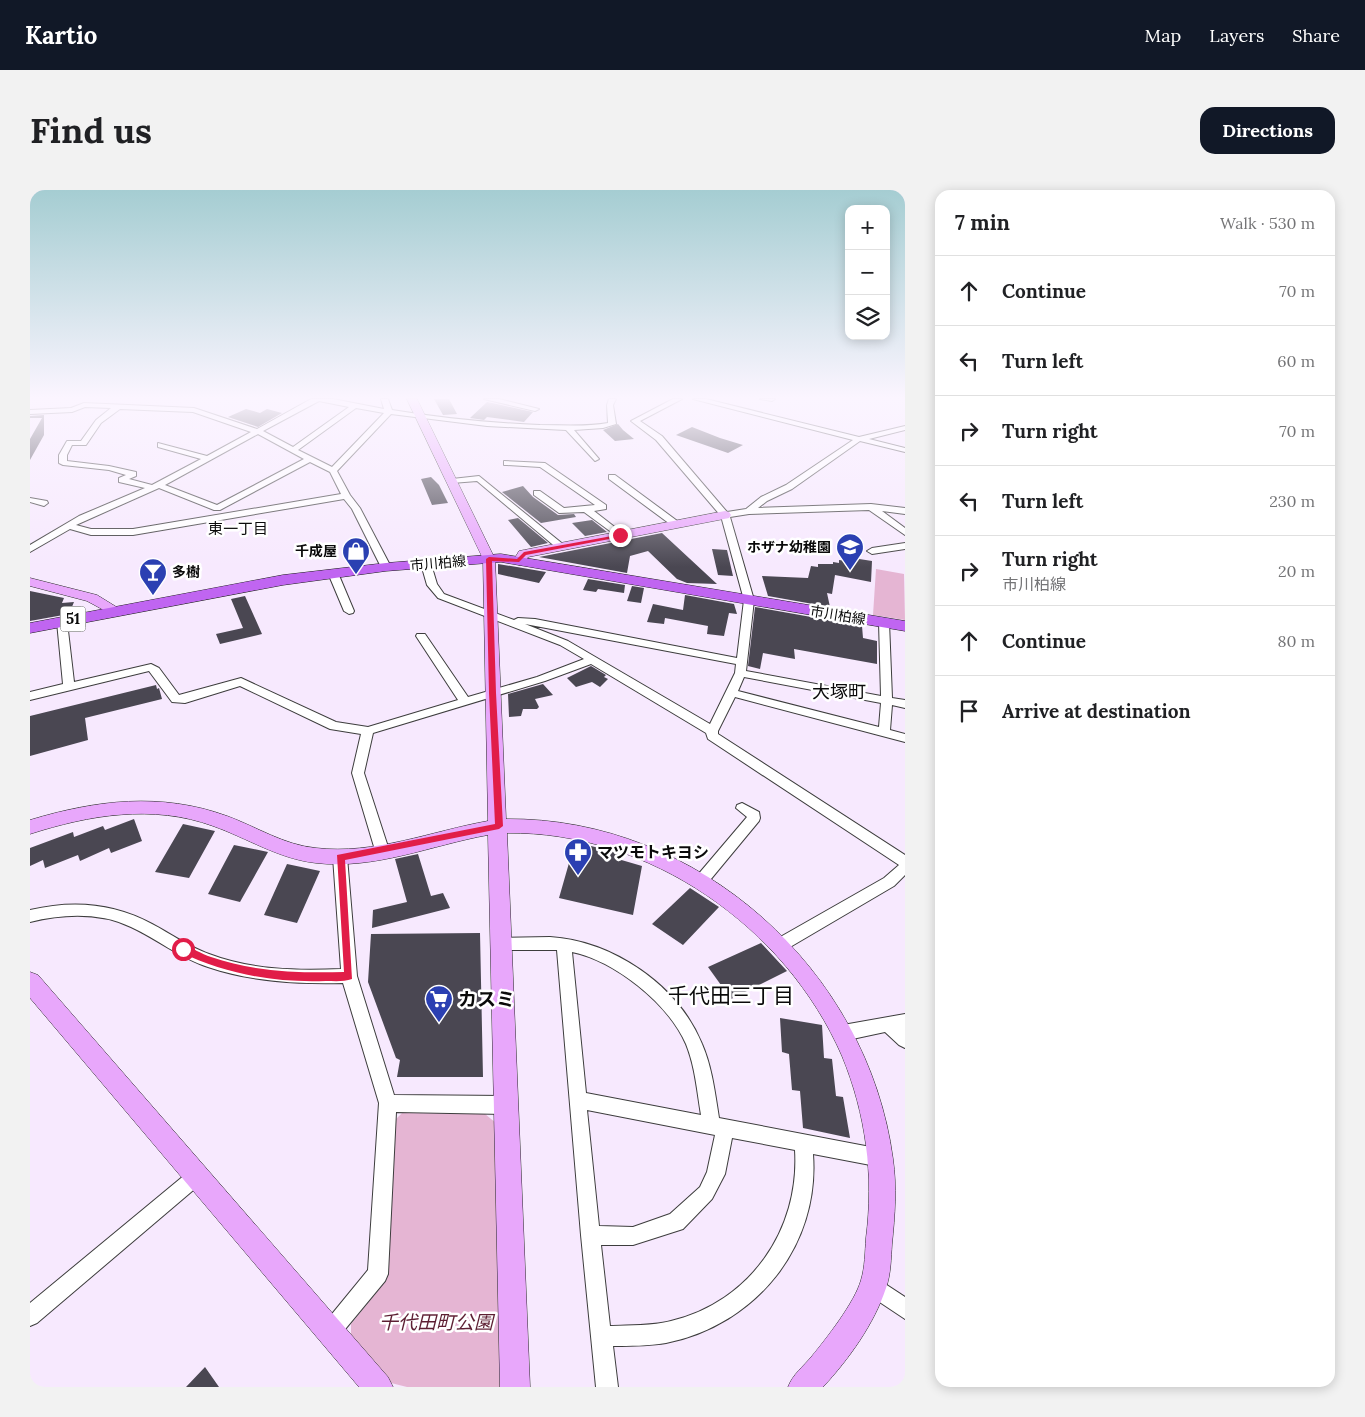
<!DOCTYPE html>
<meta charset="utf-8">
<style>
:root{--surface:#fff;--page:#f2f2f2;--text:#202124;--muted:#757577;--line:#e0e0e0;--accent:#111827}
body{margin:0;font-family:Lora,"Noto Sans JP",serif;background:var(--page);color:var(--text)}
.controls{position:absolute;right:15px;top:15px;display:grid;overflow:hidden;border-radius:10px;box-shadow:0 2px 12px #0003}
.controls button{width:45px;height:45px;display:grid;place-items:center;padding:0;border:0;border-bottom:1px solid var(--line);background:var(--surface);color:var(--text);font:25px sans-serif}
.stop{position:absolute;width:15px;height:15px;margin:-11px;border:4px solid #e11d48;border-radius:50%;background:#fff}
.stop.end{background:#e11d48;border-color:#fff;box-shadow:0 1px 5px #0008}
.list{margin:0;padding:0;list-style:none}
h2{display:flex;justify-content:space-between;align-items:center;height:65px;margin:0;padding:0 20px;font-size:21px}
h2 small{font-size:16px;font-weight:400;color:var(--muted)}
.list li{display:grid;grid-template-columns:32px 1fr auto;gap:15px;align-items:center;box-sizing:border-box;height:70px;padding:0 20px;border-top:1px solid var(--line)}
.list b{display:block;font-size:19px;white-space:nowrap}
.list p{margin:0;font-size:16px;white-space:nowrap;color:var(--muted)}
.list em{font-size:16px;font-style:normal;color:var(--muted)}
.icon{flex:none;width:28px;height:28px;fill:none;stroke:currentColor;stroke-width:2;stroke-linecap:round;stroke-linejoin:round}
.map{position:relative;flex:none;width:875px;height:1197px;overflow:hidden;border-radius:15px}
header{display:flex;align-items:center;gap:30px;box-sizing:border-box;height:70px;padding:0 25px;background:var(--accent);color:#fff}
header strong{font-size:24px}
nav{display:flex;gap:28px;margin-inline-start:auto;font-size:18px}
.intro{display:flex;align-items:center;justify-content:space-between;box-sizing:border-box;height:120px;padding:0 30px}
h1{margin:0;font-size:35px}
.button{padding:12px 22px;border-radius:15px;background:var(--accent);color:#fff;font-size:18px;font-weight:700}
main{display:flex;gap:30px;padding:0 30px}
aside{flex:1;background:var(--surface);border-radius:15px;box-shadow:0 2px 12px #0003}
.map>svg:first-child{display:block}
</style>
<header>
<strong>Kartio</strong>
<nav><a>Map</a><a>Layers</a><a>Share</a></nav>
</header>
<div class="intro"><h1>Find us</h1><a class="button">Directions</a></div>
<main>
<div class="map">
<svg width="875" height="1197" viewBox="0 0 875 1197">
<rect width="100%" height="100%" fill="#f7e9fe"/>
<path fill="#e5b5d3" d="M846,379L874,384L875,430L843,425Z
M372,923L455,924L466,933L470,1197H377L361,1193L321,1148V1134L355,1092L366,929Z"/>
<path fill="#4a4752" d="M404,209H419L427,224L413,225Z
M457,212L467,214L503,222L494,232L457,227L454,230L440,228Z
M216,219L230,223L237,219L252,223L228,237L198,227Z
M14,225V245L0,270V249L12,228H0V226Z
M588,234L593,240L604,249L585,251L573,240Z
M662,237L690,248L713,255L698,263L646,245Z
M401,287L409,295L418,313L402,315L391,289Z
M493,296L503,307L528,325L544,324L546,327L511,333L472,302Z
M488,328L518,353L501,357L478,330Z
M562,330L577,342L555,346L542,333Z
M632,343L687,394L657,393L647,389L618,361L600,366L597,383L509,367Z
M682,359L697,360L703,386L688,385Z
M823,368L842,371L841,392L805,385L802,404L797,403L800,417L738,406L732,386L778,388L781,376L788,377V374H803V372L809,373V370L817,371V369L823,370Z
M468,374L487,377L516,382L509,393L468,384Z
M558,389L595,395L594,403L568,399L566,402L553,400Z
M602,396L614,398L611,413L597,411Z
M0,401L34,408L32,413L44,412L39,424L0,431Z
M655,405L704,414L707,424L699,423L694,446L677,444L678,436L635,428L634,434L617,432L623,414L653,420Z
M215,406L232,444L190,454L186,444L213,438L201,409Z
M725,417L832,436L833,448L847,451V474L764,459L765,469L733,463L730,479L718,476Z
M561,476L576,485L574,487L578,489L570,497L562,492L546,497L537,488Z
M513,494L523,505L505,509L509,517L507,519H493L491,526L479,527L478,504Z
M126,495L127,499L129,498L132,509L55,528L58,550L0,566V526Z
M104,629L112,651L81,663L79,658L50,671L48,665L15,678L13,670L0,676V658L43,642L44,647L73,636L75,640Z
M153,634L185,641L159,688L125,682Z
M545,652L581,661L589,664L588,669L612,676L603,725L529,708Z
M204,655L238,662L210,712L178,704Z
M388,664L401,706L413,703L420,718L342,738L343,720L377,712L365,669Z
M257,674L290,681L267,733L234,725Z
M660,698L689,717L653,755L622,734Z
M450,743L453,887H367L370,870L366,868L338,792L341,744Z
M731,753L757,781L701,809L678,777Z
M750,828L792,835L794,868L802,869L806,906L813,907L820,948L773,938L770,901L762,900L759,864L752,862Z
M175,1177L189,1197H156Z"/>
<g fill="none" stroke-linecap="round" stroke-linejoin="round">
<g stroke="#3d3d3d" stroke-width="2">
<path id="street" d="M281,209H303L354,219L351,209H358L362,220C411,228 460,233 510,235C533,235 556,237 578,233L577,215L579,209H586L583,215L586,234L573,238L544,240L569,269L565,271L536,240L457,236L361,224L307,281L320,305L330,318L361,377L356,380L351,377L322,319L314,309L103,345H61L40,339L0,362V355L49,326L115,298L89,292V288L96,285L79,280L33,275L29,273V265L37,251H51L66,230L81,218L55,217L42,222L0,224V220L41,218L54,213L164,218L227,239ZM289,211L319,217L263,257L233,241ZM326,218L354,223L302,277L268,260ZM90,219L163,222L221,242L177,266L128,253V257L171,269L122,295L99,289L106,286V282L79,276L37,271V265L42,255H56L71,233ZM228,244L274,269L187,315L135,295ZM280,272L300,282L311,304L103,339H61L46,335L129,298L184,320H190Z
M454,209H469L509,219L505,221Z
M643,209H652L610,231L632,246L697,322L716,319L731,307L756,295L823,250L663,209H676L829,247L875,236V240L839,249L875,258V262L830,251L762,299L737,311L728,318L841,314L875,318V324L852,321L875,338V345L839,320L719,324L700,327L724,410L716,481L851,506L849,432L854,429L859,432L862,508L875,510V518L862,515L860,540L875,544V552L705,507L688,541V544L875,665V685L864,696L755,760L750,761L745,760L743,755L745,750L854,688L869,675L678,549L676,543L561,474L515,491L343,543L334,583L359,660L357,664H347L345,660L322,583L331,544L300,539L210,496L155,513L142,512L119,481L0,510V502L33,494L27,432L32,429L37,432L44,492L121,474L129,478L149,505L211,488L306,532L338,537L428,510L386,446L387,444H395L438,507L507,487L554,469L530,455L408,408L397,395L391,374L396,371L401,374L407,394L414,404L484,430L488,428L505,429L707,468L714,410L691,326L626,250L601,231ZM495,434L706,474L705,483L680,534L538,451ZM714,487L851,513L849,537L708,501Z
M730,209H745L742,211Z
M474,271L515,273L576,315V319L564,321L595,345L588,347L554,322L529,323L504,305V301H510L534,318L565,315L510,277L477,275H474Z
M579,285H585L650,333V337H644L579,289Z
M449,286L534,355V359H528L447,291L422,293L418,291L422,289Z
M0,308L17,311L18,313L14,316L0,312Z
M875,353V359L842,364L837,361L842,358Z
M303,380L308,383L324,421L323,423L319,424L314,421L298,383Z
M712,613L729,622L730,628L729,631L676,695L671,697L666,695L664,691L666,687L717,627L706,618L707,615Z
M310,662L315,663L317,667L327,786L364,905L475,906L481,909L484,915L481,921L475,924L366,922L358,1084L355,1091L307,1149L300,1152L293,1149L290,1142L293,1135L338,1080L349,913L313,793C268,794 222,792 178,777C150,768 127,749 101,737C69,722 33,724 0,732V720C42,710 84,713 122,734C141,744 159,757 179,764C221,780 267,781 311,779L303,667L305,663Z
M520,747C583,751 648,795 672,854C682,877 685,903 689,928L851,959L857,962L860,968L857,974L851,977L783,964C790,1056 726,1135 636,1153C618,1156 600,1156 583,1156L588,1197H566L551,1045L527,760H471L466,759L464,754L466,749L471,748ZM542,762C585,771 638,813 656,854C665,876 667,901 671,925L556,903ZM557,920L685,945L677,982L670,997L640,1024L603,1037L569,1036ZM702,948L765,960C770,1040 720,1112 641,1131C622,1136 601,1135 580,1136L571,1055H603L653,1039L682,1009L695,984Z
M875,824V858L869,855L855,842L813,851L807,848L805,843L807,838L813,835Z
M168,976L174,979L177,985L174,991L7,1133L0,1136V1113L162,979Z
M843,1086L875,1107V1129L836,1103L833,1096L836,1089Z"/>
</g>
<g stroke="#2c2c2c" stroke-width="1">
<path id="secondary" d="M377,209H387L465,369L476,629C668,627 838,780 863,969C867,997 865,1025 862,1054C861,1068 861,1084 856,1098C844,1134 819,1169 793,1197H758C763,1184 773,1177 782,1166C796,1149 825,1112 831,1090C835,1077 835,1062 836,1048C844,986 836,924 812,866C756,737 619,641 477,643L500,1197H470L458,645C402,655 345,680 286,673C249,669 217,648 183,636C123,614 59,625 0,644V630C66,610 131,602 197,626C227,637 254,655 286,658C344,665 402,641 458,631L453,369Z
M695,321L699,322L701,325L699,328L498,367L494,374L489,375L483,371L489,361L494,360Z
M0,388L67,405L93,421L91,424H81L57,411L0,396Z
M0,782L8,785L358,1187L363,1197H329L0,808Z"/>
</g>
<g stroke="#1b1b1b" stroke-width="1">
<path id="primary" d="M471,364L875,431V441L471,372L356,381L253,395L0,443V433L253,385L356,373Z"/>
</g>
<use href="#street" fill="#fff" fill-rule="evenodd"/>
<use href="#secondary" fill="#e8a7fb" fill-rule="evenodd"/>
<use href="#primary" fill="#c065f1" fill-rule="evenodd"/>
</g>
<linearGradient id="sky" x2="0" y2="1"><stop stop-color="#a5cdd2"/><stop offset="0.55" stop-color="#fbf5ff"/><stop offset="1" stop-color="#fbf5ff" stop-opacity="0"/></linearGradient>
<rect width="875" height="377" fill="url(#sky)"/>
<path fill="#e11d48" d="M593,344L590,347L496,365L489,372L462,371L466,503L473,636L469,639L315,670L322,789C314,792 304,791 296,791C244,793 196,784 150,762V756L153,754C163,758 171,764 181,767C225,782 268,783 314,782L307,665L465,634L459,503L456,369L459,367L487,369L494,362Z"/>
<defs>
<g id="school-pin" transform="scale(1.4375)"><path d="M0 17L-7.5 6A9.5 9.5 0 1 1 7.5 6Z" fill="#2b40b2" stroke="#fff"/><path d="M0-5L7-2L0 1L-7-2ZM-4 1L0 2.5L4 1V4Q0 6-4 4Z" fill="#fff"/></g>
<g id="shop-pin" transform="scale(1.4375)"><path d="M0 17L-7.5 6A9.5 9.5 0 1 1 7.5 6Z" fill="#2b40b2" stroke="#fff"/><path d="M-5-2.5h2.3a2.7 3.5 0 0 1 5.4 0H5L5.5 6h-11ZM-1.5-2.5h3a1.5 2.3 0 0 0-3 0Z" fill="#fff"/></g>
<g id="bar-pin" transform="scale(1.4375)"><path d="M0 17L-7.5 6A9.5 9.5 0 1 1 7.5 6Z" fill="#2b40b2" stroke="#fff"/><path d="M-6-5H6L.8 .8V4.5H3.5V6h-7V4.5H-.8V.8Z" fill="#fff"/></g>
<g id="pharmacy-pin" transform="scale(1.4375)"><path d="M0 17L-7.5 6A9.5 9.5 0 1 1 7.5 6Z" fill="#2b40b2" stroke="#fff"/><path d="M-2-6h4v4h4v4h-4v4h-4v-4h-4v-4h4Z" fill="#fff"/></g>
<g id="supermarket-pin" transform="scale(1.4375)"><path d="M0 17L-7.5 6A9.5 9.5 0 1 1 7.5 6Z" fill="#2b40b2" stroke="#fff"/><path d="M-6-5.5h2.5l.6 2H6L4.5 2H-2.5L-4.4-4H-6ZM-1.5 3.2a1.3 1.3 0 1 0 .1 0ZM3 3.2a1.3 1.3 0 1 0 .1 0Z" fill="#fff"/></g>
</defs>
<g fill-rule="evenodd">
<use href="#school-pin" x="820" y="357"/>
<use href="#shop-pin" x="326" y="361"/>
<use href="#bar-pin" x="123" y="382"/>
<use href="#pharmacy-pin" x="548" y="662"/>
<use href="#supermarket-pin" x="409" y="809"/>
</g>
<g text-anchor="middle" stroke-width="5" stroke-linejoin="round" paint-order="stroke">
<g font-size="14" font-weight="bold" fill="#0a0a0a" stroke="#fff" text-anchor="end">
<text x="801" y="362">ホザナ幼稚園</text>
<text x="307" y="366">千成屋</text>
<text x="142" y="387" text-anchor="start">多樹</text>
</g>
<g font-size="14" fill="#0a0a0a" stroke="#fff">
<text transform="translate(408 373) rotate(-5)" y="5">市川柏線</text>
<text transform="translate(808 425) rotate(9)" y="5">市川柏線</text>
</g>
<g font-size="15" fill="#0a0a0a" stroke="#fff">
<text x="208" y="344">東一丁目</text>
</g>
<rect fill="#fff" stroke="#545454" stroke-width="1" x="30.5" y="416.5" width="25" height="25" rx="4"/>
<g font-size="15" font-weight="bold" fill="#0a0a0a">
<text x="43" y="434">51</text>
</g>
<g font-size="16" font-weight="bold" fill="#0a0a0a" stroke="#fff" text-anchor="start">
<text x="567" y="668">マツモトキヨシ</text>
</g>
<g font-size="18" fill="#0a0a0a" stroke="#fff">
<text x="809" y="508">大塚町</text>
</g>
<g font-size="19" font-weight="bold" fill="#0a0a0a" stroke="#fff" text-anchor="start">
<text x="428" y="816">カスミ</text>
</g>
<g font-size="19" font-style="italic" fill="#5d1f33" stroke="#fff">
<text x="406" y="1139">千代田町公園</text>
</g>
<g font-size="21" fill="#0a0a0a" stroke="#fff">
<text x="701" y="813">千代田三丁目</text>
</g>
</g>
</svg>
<div class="controls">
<button>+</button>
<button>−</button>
<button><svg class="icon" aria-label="layers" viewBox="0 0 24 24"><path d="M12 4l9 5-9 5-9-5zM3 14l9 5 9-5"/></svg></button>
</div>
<div class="stop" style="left:153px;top:759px"></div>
<div class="stop end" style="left:590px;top:345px"></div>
</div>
<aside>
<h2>7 min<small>Walk · 530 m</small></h2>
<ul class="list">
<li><svg class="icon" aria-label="ahead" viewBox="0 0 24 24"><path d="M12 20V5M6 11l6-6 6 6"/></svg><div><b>Continue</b></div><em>70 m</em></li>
<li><svg class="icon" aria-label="left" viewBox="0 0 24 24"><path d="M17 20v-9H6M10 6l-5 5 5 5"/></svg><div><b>Turn left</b></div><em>60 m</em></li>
<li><svg class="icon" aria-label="right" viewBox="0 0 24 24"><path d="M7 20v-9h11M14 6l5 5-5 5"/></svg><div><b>Turn right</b></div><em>70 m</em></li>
<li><svg class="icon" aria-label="left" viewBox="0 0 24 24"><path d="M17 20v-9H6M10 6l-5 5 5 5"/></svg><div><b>Turn left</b></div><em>230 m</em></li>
<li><svg class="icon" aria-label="right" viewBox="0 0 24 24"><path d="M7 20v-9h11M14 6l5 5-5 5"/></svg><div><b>Turn right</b><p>市川柏線</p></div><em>20 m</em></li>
<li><svg class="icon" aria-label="ahead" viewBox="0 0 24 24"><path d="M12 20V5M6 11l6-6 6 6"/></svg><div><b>Continue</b></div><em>80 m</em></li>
<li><svg class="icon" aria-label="arrive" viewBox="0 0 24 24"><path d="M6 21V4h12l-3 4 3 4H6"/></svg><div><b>Arrive at destination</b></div></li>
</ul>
</aside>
</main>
